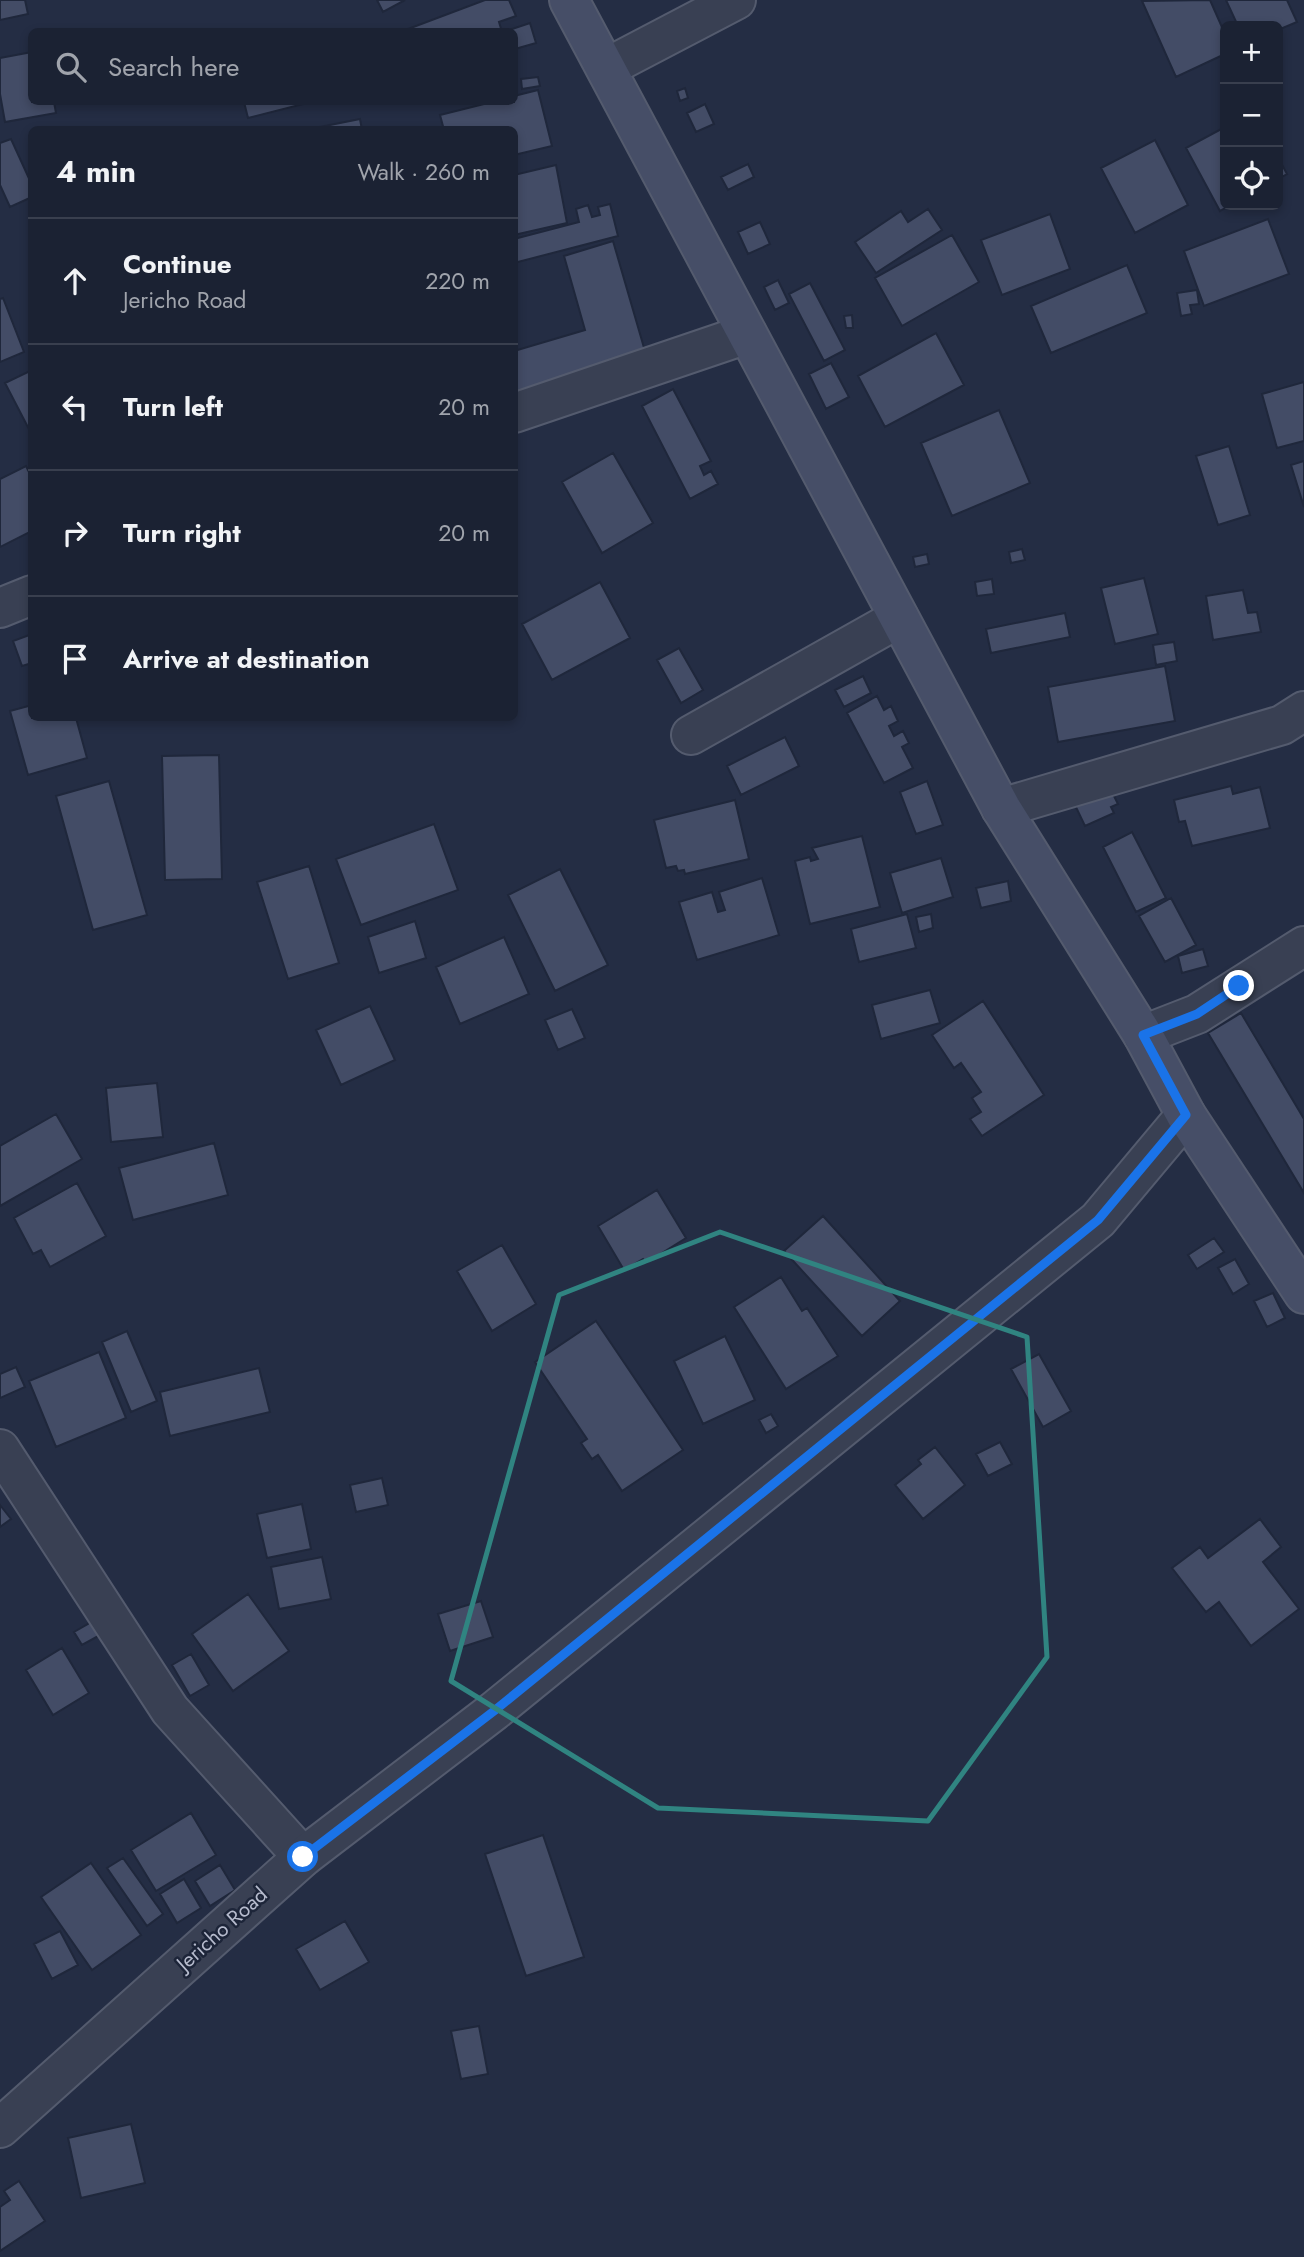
<!DOCTYPE html>
<meta charset="utf-8">
<style>
:root{--surface:#1b2233;--page:#242a3b;--text:#f1f3f6;--muted:#a0a4ac;--line:#393f4e}
body{margin:0;font-family:Jost,sans-serif;background:var(--page);color:var(--text)}
.controls{position:absolute;right:21px;top:21px;display:grid;overflow:hidden;border-radius:10px;box-shadow:0 4px 10px #0003}
.controls button{width:63px;height:63px;display:grid;place-items:center;padding:0;border:0;border-bottom:2px solid var(--line);background:var(--surface);color:var(--text);font:35px sans-serif}
.stop{position:absolute;width:21px;height:21px;margin:-16px;border:5px solid #1a73e8;border-radius:50%;background:#fff}
.stop.end{background:#1a73e8;border-color:#fff;box-shadow:0 2px 7px #0008}
.list{margin:0;padding:0;list-style:none}
h2{display:flex;justify-content:space-between;align-items:center;height:91px;margin:0;padding:0 28px;font-size:30px}
h2 small{font-size:23px;font-weight:400;color:var(--muted)}
.list li{display:grid;grid-template-columns:46px 1fr auto;gap:21px;align-items:center;box-sizing:border-box;height:126px;padding:0 28px;border-top:2px solid var(--line)}
.list b{display:block;font-size:26px;white-space:nowrap}
.list p{margin:0;font-size:23px;white-space:nowrap;color:var(--muted)}
.list em{font-size:23px;font-style:normal;color:var(--muted)}
.icon{flex:none;width:38px;height:38px;fill:none;stroke:currentColor;stroke-width:2;stroke-linecap:round;stroke-linejoin:round}
.map{position:relative;flex:none;width:1304px;height:2257px;overflow:hidden}
.search{position:absolute;background:var(--surface);box-shadow:0 4px 10px #0003;left:28px;top:28px;width:490px;height:77px;display:flex;align-items:center;gap:18px;box-sizing:border-box;padding:0 24px;border-radius:10px;color:var(--muted);font-size:26px}
.panel{position:absolute;background:var(--surface);box-shadow:0 4px 10px #0003;left:28px;top:126px;width:490px;height:595px;border-radius:10px}
.map>svg:first-child{display:block}
</style>
<div class="map">
<svg width="1304" height="2257" viewBox="0 0 1304 2257">
<rect width="100%" height="100%" fill="#242d44"/>
<path fill="#434c66" stroke="#1f273b" stroke-width="2" d="M0,0H25L28,14L0,20Z
M377,0H405L383,12Z
M485,0H509L516,16L499,22L502,32H400Z
M1210,0L1225,34V54L1176,77L1142,1Z
M1226,0H1287L1297,22L1278,30V26H1238Z
M530,23L536,43L515,49L514,32L509,30Z
M32,52V102H54L56,113L5,122L0,94V58Z
M538,77L540,86L522,89L521,79Z
M685,88L688,98L680,101L677,91Z
M538,90L552,146L514,155V130H444L440,115L492,102H514V96Z
M244,102H311L248,118Z
M705,104L714,124L696,132L687,113Z
M360,119L362,130H305Z
M1225,127V205H1230L1220,211L1186,148Z
M11,139L32,185V197L10,207L0,185V143Z
M1155,140L1188,205L1135,233L1101,168Z
M1278,157L1287,174L1278,179Z
M748,164L754,177L728,190L721,177Z
M556,165L567,223L514,235V175Z
M610,204L618,236L514,263V239L579,222L576,209L588,205L592,217L600,215L598,207Z
M928,209L942,230L876,273L855,242L901,211L908,222Z
M1050,214L1070,269L1002,295L981,240Z
M1268,219L1289,274L1204,306L1184,251Z
M760,222L770,244L748,254L738,232Z
M952,235L979,282L902,326L875,278Z
M613,241L647,358L514,398V351L585,330L564,256Z
M1127,265L1147,313L1051,353L1031,306Z
M778,280L789,303L775,310L764,287Z
M810,283L845,350L824,361L789,294Z
M1197,290L1199,304L1190,305L1192,314L1181,316L1177,293Z
M3,298L24,352L0,362V299Z
M852,315L853,328H846L844,316Z
M936,333L964,385L885,427L858,376Z
M831,363L849,397L826,409L809,374Z
M32,370V435L5,383Z
M1304,382V441L1277,448L1262,394Z
M673,389L711,461L700,466L704,475L711,471L718,484L690,499L642,406Z
M999,410L1030,483L952,516L921,443Z
M1229,446L1250,515L1218,525L1196,456Z
M613,453L653,523L602,553L562,482Z
M1304,461V507L1291,465Z
M26,466L32,478V531L0,547V479Z
M1022,549L1025,560L1011,563L1009,552Z
M927,554L929,564L915,567L913,557Z
M1144,578L1158,634L1115,644L1101,588Z
M992,579L994,594L977,596L975,582Z
M600,582L630,638L552,680L522,624Z
M1243,590L1248,613L1257,612L1261,632L1213,640L1206,596Z
M1065,613L1070,637L991,653L986,629Z
M32,634V663L22,666L13,641Z
M1174,642L1177,661L1156,665L1153,645Z
M679,648L703,690L681,703L657,660Z
M1165,666L1175,721L1058,742L1048,687Z
M863,676L871,693L844,707L835,690Z
M877,696L884,710L891,706L898,721L889,726L894,736L903,731L909,743L902,747L913,768L884,783L847,713Z
M32,705V718H76L87,758L28,775L10,711Z
M785,737L799,766L741,795L727,766Z
M219,755L222,879L165,880L162,756Z
M109,781L147,915L93,930L56,796Z
M927,781L943,825L916,834L900,792Z
M1109,786L1118,804L1111,807L1114,813L1085,826L1074,803Z
M1231,786L1233,794L1260,787L1270,828L1192,846L1185,821L1179,822L1174,800Z
M735,800L749,859L685,874L684,870L678,871L676,866L666,868L654,820Z
M434,824L458,890L361,925L336,859Z
M1132,832L1166,898L1136,912L1103,847Z
M862,836L880,907L810,924L795,861L810,857L811,861L818,859L812,848Z
M941,858L953,897L902,913L890,873Z
M309,866L339,963L288,979L257,882Z
M560,869L608,965L555,991L508,895Z
M762,878L779,935L697,960L679,902L712,892L718,912L725,910L719,892Z
M1008,881L1011,901L981,908L976,888Z
M1171,898L1196,945L1165,962L1139,916Z
M907,914L916,948L859,962L851,929Z
M931,914L933,928L919,932L916,917Z
M415,921L426,958L379,973L368,937Z
M504,937L529,994L460,1024L436,967Z
M1203,949L1208,966L1182,973L1178,956Z
M930,990L940,1023L881,1039L872,1005Z
M983,1001L1044,1095L982,1136L970,1119L981,1112L972,1098L981,1092L961,1063L954,1068L932,1035Z
M370,1006L395,1060L341,1085L316,1030Z
M572,1009L585,1038L558,1050L545,1020Z
M1241,1013L1304,1119V1193L1208,1033Z
M157,1083L163,1137L111,1142L106,1088Z
M56,1114L82,1159L0,1206V1146Z
M214,1143L228,1195L133,1220L119,1168Z
M77,1183L106,1236L50,1267L41,1250L33,1254L14,1218Z
M657,1190L686,1238L646,1263L643,1259L624,1270L598,1226Z
M823,1216L900,1301L862,1336L784,1251Z
M1214,1238L1224,1252L1197,1269L1188,1255Z
M502,1245L536,1304L492,1331L457,1271Z
M1235,1259L1249,1284L1233,1294L1218,1268Z
M781,1277L802,1311L807,1308L838,1356L786,1389L734,1307Z
M1273,1293L1285,1318L1267,1327L1254,1301Z
M596,1321L683,1450L622,1491L598,1455L592,1459L581,1443L587,1439L535,1362Z
M127,1331L157,1401L131,1412L102,1342Z
M725,1336L755,1400L703,1424L674,1361Z
M99,1352L126,1418L56,1447L29,1381Z
M1039,1354L1071,1411L1043,1427L1011,1369Z
M16,1367L25,1387L0,1398V1374Z
M259,1368L270,1412L170,1436L160,1392Z
M771,1414L778,1426L766,1433L759,1420Z
M1000,1442L1012,1464L988,1476L976,1454Z
M935,1447L965,1485L923,1519L895,1485L921,1464L918,1460Z
M382,1478L388,1505L356,1512L350,1485Z
M302,1504L311,1549L267,1558L257,1514Z
M0,1505L11,1519L0,1527Z
M1260,1519L1281,1547L1263,1562L1299,1609L1251,1646L1219,1602L1206,1612L1172,1568L1200,1547L1208,1558Z
M322,1557L331,1599L279,1609L271,1567Z
M248,1594L289,1651L233,1691L192,1634Z
M481,1601L493,1637L450,1651L438,1614Z
M95,1620L102,1634L82,1645L74,1632Z
M62,1648L89,1693L53,1715L26,1670Z
M191,1654L209,1685L190,1696L172,1665Z
M191,1813L216,1855L156,1891L131,1850Z
M543,1835L584,1957L526,1976L485,1854Z
M123,1858L163,1914L147,1926L107,1868Z
M91,1863L141,1935L92,1970L41,1897Z
M220,1865L235,1890L210,1906L195,1881Z
M184,1879L201,1908L177,1923L160,1894Z
M345,1921L369,1962L320,1990L296,1949Z
M60,1931L78,1965L52,1979L34,1944Z
M479,2026L488,2074L461,2079L451,2031Z
M131,2124L145,2183L81,2198L68,2138Z
M19,2181L45,2221L0,2251V2207L10,2200L4,2191Z"/>
<g fill="none" stroke-linecap="round" stroke-linejoin="round">
<g stroke="#545b6e" stroke-width="42">
<path id="minor" d="M606,68L736,0
M514,413L747,334
M0,608L32,595
M691,735L899,618
M1001,808L1282,725L1304,711
M1143,1035L1197,1014L1304,946
M0,1449L170,1710L303,1857"/>
</g>
<g stroke="#545b6e" stroke-width="42">
<path id="tertiary" d="M0,2128L303,1857L494,1711L1098,1220L1186,1115"/>
</g>
<g stroke="#545b6e" stroke-width="42">
<path id="secondary" d="M569,0L1001,808L1143,1035L1186,1115L1304,1294"/>
</g>
<use href="#minor" stroke="#394053" stroke-width="38"/>
<use href="#tertiary" stroke="#394053" stroke-width="38"/>
<use href="#secondary" stroke="#464e67" stroke-width="38"/>
</g>
<g fill="none" stroke-linecap="round" stroke-linejoin="round">
<path stroke="#1a73e8" stroke-width="9" d="M303,1857L494,1711L1098,1220L1186,1115L1143,1035L1197,1014L1239,986"/>
</g>
<path fill="none" stroke="#308481" stroke-width="5" stroke-linejoin="round" d="M720,1232L1027,1337L1047,1657L928,1821L658,1808L451,1681L559,1295Z"/>
<g text-anchor="middle" stroke-width="5" stroke-linejoin="round" paint-order="stroke">
<g font-size="21" fill="#b6bbcd" stroke="#1d2539">
<text transform="translate(222 1929) rotate(-42)" y="7">Jericho Road</text>
</g>
</g>
</svg>
<div class="controls">
<button>+</button>
<button>−</button>
<button><svg class="icon" aria-label="locate" viewBox="0 0 24 24"><circle cx="12" cy="12" r="6"/><path d="M12 2v4M12 18v4M2 12h4M18 12h4"/></svg></button>
</div>
<div class="stop" style="left:303px;top:1857px"></div>
<div class="stop end" style="left:1239px;top:986px"></div>
<div class="search"><svg class="icon" aria-label="search" viewBox="0 0 24 24"><circle cx="10" cy="10" r="6"/><path d="M15 15l6 6"/></svg>Search here</div>
<section class="panel">
<h2>4 min<small>Walk · 260 m</small></h2>
<ul class="list">
<li><svg class="icon" aria-label="ahead" viewBox="0 0 24 24"><path d="M12 20V5M6 11l6-6 6 6"/></svg><div><b>Continue</b><p>Jericho Road</p></div><em>220 m</em></li>
<li><svg class="icon" aria-label="left" viewBox="0 0 24 24"><path d="M17 20v-9H6M10 6l-5 5 5 5"/></svg><div><b>Turn left</b></div><em>20 m</em></li>
<li><svg class="icon" aria-label="right" viewBox="0 0 24 24"><path d="M7 20v-9h11M14 6l5 5-5 5"/></svg><div><b>Turn right</b></div><em>20 m</em></li>
<li><svg class="icon" aria-label="arrive" viewBox="0 0 24 24"><path d="M6 21V4h12l-3 4 3 4H6"/></svg><div><b>Arrive at destination</b></div></li>
</ul>
</section>
</div>
